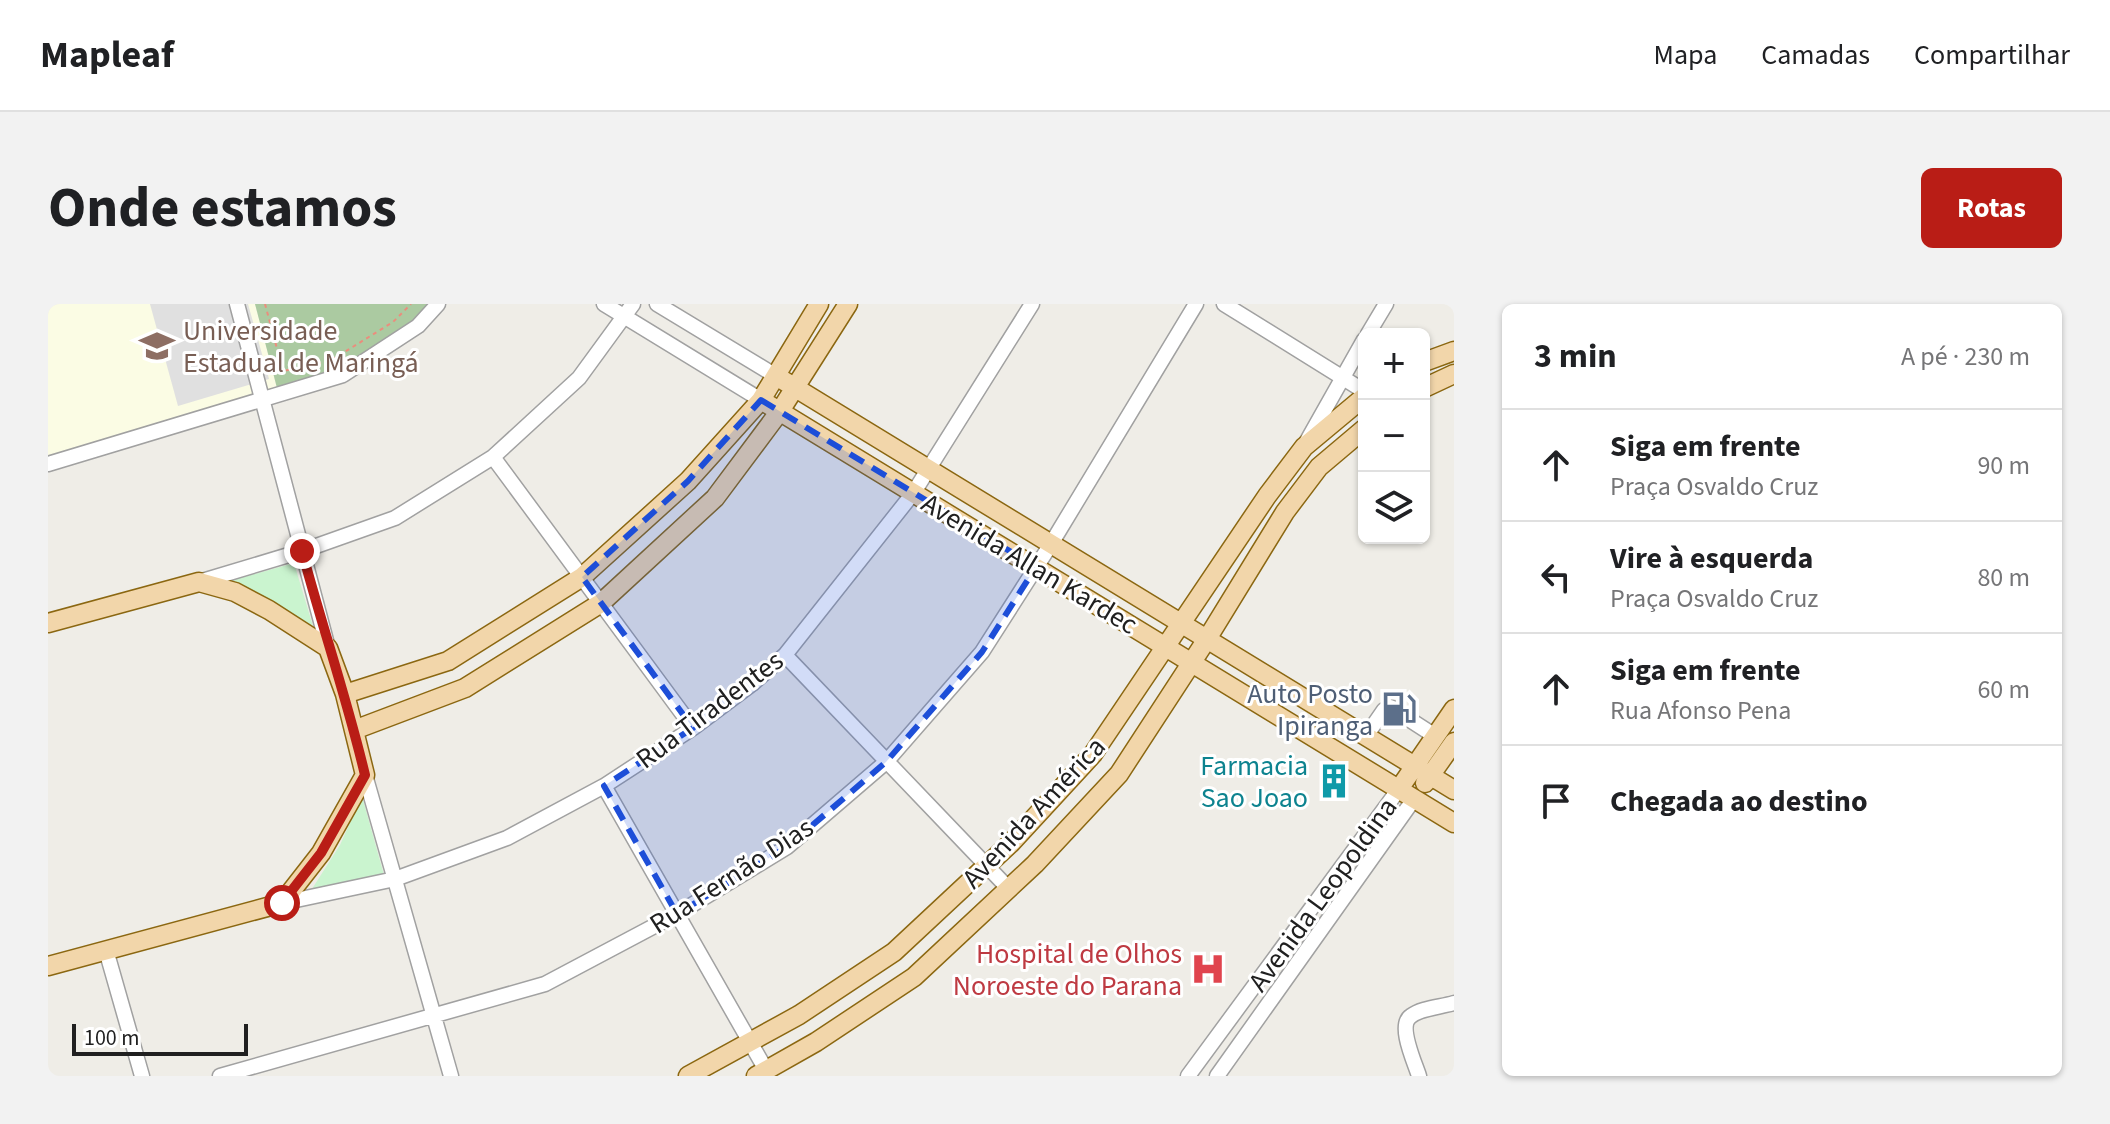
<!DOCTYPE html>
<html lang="pt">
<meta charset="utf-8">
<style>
:root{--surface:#fff;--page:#f2f2f2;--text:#202124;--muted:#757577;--line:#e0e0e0;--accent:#b91d16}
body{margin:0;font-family:"Source Sans 3",sans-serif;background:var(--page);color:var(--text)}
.controls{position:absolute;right:24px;top:24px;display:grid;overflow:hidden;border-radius:12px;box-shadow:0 2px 6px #0004}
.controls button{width:72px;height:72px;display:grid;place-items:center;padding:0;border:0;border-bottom:2px solid var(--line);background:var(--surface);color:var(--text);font:40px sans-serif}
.scale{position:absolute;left:24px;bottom:20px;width:176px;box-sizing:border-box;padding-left:8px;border:4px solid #202020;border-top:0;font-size:22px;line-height:28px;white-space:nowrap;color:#202020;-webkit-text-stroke:6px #fff;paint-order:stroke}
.stop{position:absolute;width:24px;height:24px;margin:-18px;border:6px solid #b91d16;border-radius:50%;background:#fff}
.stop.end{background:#b91d16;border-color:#fff;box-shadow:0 2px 8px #0008}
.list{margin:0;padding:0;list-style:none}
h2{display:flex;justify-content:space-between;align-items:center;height:104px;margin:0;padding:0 32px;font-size:34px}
h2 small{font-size:26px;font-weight:400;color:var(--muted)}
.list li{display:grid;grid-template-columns:52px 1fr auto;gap:24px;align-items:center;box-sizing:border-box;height:112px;padding:0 32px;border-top:2px solid var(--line)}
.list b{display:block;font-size:30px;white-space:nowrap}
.list p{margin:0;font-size:26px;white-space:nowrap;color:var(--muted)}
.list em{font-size:26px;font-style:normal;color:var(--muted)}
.icon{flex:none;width:44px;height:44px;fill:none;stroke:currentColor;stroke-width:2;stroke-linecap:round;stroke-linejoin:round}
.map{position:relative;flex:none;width:1406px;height:772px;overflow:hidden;border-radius:12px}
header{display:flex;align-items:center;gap:48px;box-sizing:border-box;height:112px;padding:0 40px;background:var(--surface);border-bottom:2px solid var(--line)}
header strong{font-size:38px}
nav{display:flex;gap:44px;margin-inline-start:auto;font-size:28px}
.intro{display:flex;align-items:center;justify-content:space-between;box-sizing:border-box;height:192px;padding:0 48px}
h1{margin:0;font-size:56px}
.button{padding:20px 36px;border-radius:12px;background:var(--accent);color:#fff;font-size:28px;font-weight:700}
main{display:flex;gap:48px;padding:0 48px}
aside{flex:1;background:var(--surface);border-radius:12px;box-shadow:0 2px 6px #0004}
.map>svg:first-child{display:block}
</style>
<header>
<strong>Mapleaf</strong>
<nav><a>Mapa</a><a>Camadas</a><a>Compartilhar</a></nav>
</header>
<div class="intro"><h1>Onde estamos</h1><a class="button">Rotas</a></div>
<main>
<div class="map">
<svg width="1406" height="772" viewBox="0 0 1406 772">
<rect width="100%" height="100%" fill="#efede7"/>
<path fill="#fbfce4" d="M0,0H207L229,84L0,152Z"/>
<path fill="#abcaa1" d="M207,0H381L363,18L292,64L229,84Z"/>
<path fill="#caf4cf" d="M246,259L265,322L222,297L178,278Z
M314,492L336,571L262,588L292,541Z"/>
<path fill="#e0e0e0" d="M102,0H200L221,75L130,102Z"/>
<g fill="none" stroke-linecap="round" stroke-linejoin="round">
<g stroke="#a1a1a1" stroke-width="17">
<path id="minor" d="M189,0L280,344
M556,0L713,96
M609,0L728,72
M1176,0L1316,87
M1320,30L1338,0
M1259,137L1316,36
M445,153L645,424
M0,160L295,71L370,22L390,0
M151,278L254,247L347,214L445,153L531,74L585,0
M737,351L961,585
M1318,432L1336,406L1342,403L1387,432
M317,471L403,772
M556,482L718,766
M234,599L347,575L459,534L556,482L645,424L704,380L737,351L866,188L984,0
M58,646L94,772
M172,772L497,680L629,610L739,543L838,458L934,348L1003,240L1148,0
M1140,772L1351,485
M1169,772L1366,495
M1371,772C1367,759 1349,721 1363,712C1373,704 1393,703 1406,699"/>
</g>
<g stroke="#8b6711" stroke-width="21">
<path id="major" d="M1376,58L1406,47
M728,72L1406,486
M1376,84L1406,70
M713,96L1406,519
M0,319L151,278L187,288L221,306L280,344L297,390L317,471L273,549L234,599L0,662
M297,390L400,357L534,273L640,177L713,96L771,0
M306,426L417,384L553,299L667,194L732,107L800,0
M1377,479L1406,438
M1351,485L1406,405
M640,772L751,711L846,648L964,538L1045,450L1219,192L1256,143L1316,93
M708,772L768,738L866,673L987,560L1071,470L1159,335L1237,208L1271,163L1316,125"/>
</g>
<path stroke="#eb8d7d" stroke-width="2" stroke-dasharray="4 4" stroke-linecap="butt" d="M217,0L235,67L282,57L345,18L363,0"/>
<use href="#minor" stroke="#fff" stroke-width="14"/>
<use href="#major" stroke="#f2d6aa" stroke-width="18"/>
</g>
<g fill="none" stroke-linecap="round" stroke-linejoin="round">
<path stroke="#b91d16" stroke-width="10" d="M234,599L273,549L317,471C299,395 274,322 254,247"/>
</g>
<path fill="#1d4ed8" fill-opacity="0.2" stroke="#1d4ed8" stroke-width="6" stroke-dasharray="16 10" stroke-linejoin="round" d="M713,96L988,263L934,348L838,458L739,543L629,610L556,482L645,424L534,273L640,177Z"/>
<defs>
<g id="university-bare" transform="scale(2.76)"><path d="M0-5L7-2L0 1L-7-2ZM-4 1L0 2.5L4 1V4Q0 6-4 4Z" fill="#8d6e63" stroke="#fff" stroke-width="2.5" paint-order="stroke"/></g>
<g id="fuel-bare" transform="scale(2.76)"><path d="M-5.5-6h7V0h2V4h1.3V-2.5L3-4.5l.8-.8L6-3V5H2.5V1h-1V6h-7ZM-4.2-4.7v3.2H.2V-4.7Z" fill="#5c6f8a" stroke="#fff" stroke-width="2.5" paint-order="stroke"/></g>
<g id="building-bare" transform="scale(2.76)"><path d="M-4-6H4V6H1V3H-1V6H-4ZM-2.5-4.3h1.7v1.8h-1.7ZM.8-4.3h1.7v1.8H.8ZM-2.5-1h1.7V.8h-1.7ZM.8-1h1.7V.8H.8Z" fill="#0f9aa8" stroke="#fff" stroke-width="2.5" paint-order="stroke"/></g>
<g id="hospital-bare" transform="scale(2.76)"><path d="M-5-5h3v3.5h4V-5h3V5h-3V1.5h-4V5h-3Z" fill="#e0444e" stroke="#fff" stroke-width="2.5" paint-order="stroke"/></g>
</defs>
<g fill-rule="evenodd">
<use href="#university-bare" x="109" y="42"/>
<use href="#fuel-bare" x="1351" y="405"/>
<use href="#building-bare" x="1286" y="477"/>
<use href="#hospital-bare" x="1160" y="665"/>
</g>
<g text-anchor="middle" stroke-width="6" stroke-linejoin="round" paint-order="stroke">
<g font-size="28" fill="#785e54" stroke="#fff" text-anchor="start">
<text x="135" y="36">Universidade<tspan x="135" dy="32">Estadual de Maringá</tspan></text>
</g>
<g font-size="28" fill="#202020" stroke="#fff">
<text transform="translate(982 259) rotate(31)" y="10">Avenida Allan Kardec</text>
<text transform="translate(661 405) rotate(-37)" y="10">Rua Tiradentes</text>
<text transform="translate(985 508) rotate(-47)" y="10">Avenida América</text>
<text transform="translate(683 571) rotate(-33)" y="10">Rua Fernão Dias</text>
<text transform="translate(1274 590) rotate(-54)" y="10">Avenida Leopoldina</text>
</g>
<g font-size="28" fill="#4e5e75" stroke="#fff" text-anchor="end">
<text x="1325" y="399">Auto Posto<tspan x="1325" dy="32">Ipiranga</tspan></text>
</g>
<g font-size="28" fill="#0d838f" stroke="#fff" text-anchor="end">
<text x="1260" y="471">Farmacia<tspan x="1260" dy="32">Sao Joao</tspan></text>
</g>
<g font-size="28" fill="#be3a42" stroke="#fff" text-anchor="end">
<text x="1134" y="659">Hospital de Olhos<tspan x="1134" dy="32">Noroeste do Parana</tspan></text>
</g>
</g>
</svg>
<div class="controls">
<button>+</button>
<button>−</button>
<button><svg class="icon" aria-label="layers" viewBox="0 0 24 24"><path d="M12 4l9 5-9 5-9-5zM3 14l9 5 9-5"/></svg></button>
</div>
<div class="scale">100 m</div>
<div class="stop" style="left:234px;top:599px"></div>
<div class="stop end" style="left:254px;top:247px"></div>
</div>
<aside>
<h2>3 min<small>A pé · 230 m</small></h2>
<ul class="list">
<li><svg class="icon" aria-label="ahead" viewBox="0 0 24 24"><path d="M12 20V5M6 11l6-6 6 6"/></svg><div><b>Siga em frente</b><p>Praça Osvaldo Cruz</p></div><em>90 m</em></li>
<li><svg class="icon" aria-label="left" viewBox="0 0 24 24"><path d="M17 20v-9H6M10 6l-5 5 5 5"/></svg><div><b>Vire à esquerda</b><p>Praça Osvaldo Cruz</p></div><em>80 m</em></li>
<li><svg class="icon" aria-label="ahead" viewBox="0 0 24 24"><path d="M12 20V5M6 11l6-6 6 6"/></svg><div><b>Siga em frente</b><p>Rua Afonso Pena</p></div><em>60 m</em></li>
<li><svg class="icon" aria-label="arrive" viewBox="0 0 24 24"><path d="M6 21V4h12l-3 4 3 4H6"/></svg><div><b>Chegada ao destino</b></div></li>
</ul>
</aside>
</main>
